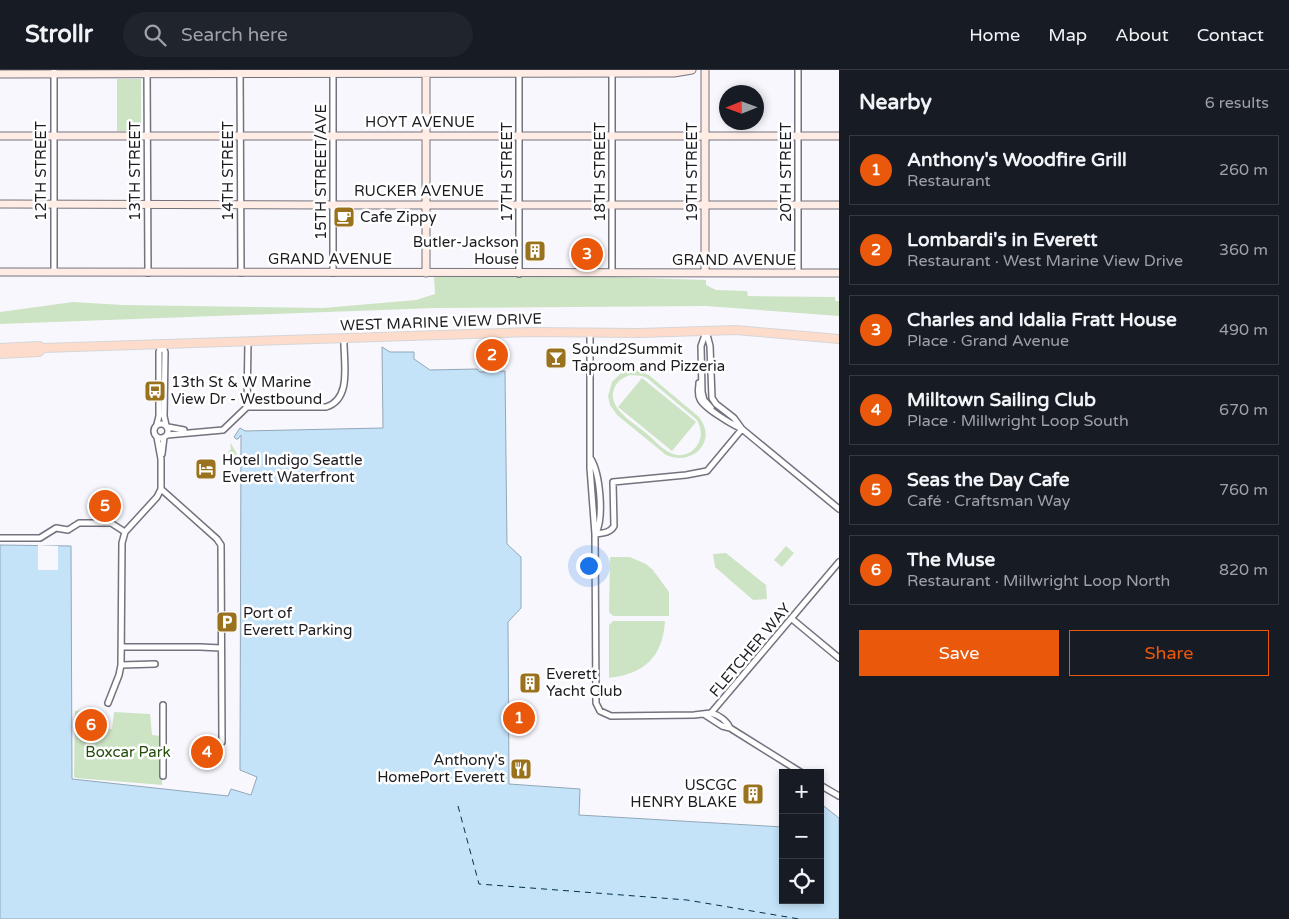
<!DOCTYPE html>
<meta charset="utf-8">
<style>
:root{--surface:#171b24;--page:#20242c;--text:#f1f3f6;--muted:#9ea1a6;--line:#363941;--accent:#ea580c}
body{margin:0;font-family:"Varela Round",sans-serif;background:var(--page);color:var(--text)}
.controls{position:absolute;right:15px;bottom:15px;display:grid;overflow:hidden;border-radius:0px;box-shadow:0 2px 8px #0003}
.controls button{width:45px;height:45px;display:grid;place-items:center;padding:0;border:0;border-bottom:1px solid var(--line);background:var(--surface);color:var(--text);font:25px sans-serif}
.compass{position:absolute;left:719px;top:15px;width:45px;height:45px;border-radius:50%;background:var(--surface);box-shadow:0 2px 8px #0003;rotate:269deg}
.you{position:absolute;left:588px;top:495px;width:18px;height:18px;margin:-12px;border:4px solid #fff;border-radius:50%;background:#1a73e8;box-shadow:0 0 0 8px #1a73e833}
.badge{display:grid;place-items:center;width:32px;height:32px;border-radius:50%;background:var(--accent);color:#fff;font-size:16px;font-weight:700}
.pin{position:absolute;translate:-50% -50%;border:2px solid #fff;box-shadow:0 1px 5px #0006}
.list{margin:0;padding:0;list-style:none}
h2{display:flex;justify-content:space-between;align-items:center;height:65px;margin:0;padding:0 20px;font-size:21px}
h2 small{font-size:16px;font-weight:400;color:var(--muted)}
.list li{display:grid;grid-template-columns:32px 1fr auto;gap:15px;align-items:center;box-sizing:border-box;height:70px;margin:0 10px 10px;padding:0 10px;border:1px solid var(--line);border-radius:0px}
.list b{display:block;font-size:19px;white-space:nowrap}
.list p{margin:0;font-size:16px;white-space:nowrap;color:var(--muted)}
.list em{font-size:16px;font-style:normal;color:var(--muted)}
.actions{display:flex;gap:10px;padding:15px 20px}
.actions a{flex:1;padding:11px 0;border:1px solid var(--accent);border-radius:0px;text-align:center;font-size:18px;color:var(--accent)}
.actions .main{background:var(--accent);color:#fff}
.icon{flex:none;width:28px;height:28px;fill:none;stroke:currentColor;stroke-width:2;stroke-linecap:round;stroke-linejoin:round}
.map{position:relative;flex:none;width:839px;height:849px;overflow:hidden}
header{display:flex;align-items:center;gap:30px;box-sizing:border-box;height:70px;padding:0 25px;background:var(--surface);border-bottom:1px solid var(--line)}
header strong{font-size:24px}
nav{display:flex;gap:28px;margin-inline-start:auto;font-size:18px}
.search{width:350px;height:45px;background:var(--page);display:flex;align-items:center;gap:12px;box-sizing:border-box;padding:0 18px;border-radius:28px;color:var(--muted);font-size:19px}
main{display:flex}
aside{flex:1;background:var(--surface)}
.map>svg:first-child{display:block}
</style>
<header>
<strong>Strollr</strong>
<div class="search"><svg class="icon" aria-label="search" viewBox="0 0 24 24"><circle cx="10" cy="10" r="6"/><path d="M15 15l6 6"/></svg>Search here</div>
<nav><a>Home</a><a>Map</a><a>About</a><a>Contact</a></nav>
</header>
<main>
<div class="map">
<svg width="839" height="849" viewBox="0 0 839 849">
<rect width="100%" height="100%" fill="#f8f7fd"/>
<path fill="#cde4c4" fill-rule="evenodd" d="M117,9H141V61H117Z
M434,207H614L706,210V215L716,220L747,221L748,226L835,227V231H839V246L706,236L435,238L0,254V242L73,232L123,235L323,238L416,230L435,224Z
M629,300H640L650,306L699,347C718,371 693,397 666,385L617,345L610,335L608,326L612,312L620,304ZM631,305L642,306L647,308L697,350C701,357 702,365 699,372C695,381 686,386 677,385C665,383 654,370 646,363C633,352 607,338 614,319C617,311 623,307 631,305Z
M642,308L696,352L672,381L618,337Z
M230,372L237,384L238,395L231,394L228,382L231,379Z
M786,476L794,483L782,497L774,490Z
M726,483L766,515L767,529L753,530L715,497L713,484Z
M610,487H630L646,494L653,500L669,522V546H613L609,542Z
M613,551H665C663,587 644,604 609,608V555Z
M83,640L85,658L112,659L114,642L150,644L152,665L162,666V715L76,708L74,707L75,641Z"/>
<path fill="#c4e3f9" stroke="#92a7b8" d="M382,277L390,282H414V289L430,300L477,299L480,302L505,301L507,474L521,487V538L508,552L509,714L580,719L579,745L783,757V830H820V733L839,748V849H0V475L71,476L72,709L228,726L231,719L251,725L257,707L240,700L241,365L238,369H236L234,367L240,358L245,361L383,358Z"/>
<path fill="#f8f7fd" d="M38,475L58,476V500H38Z"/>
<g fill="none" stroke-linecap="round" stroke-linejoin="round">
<path stroke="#043048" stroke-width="1" stroke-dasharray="6 5" stroke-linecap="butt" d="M458,736L479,814L687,830L799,849"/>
<g stroke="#74727e" stroke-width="8">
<path id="street" d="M54,0V202
M147,0L148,203
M240,0L241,203
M333,0V203
M798,0V203
M612,1V203
M519,2V204
M706,261L710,276L712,328L716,334L734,348L742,359L839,439
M590,262V398L595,464L596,633L600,641L611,646L694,645L711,643L839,492
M706,262L701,276L702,322L704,330L711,338
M162,275L165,282L164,346L166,355
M699,313C699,318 697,324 700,329C703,337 731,354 740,358
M247,337L248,271
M154 361a7 7 0 1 1 14 0a7 7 0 1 1-14 0Z
M157,354L159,346V282L162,274
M168,357L184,360
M167,365L223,360L247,337H326C353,329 343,290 344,268
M162,384L164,367
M591,389C600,404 604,447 596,463
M161,419L217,469L221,475L222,672
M595,464C603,463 610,463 614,456L613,412L686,405L707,401L742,359
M0,468H40L56,458L68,460L79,453H111L125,462
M792,549L839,588
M122,577H200L221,578
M121,595L155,594
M108,633L119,605L121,595L122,473L125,462L157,427L161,419V389L157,367
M163,635V706
M711,643C719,645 727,651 730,658
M705,645L722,656L730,658L802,703
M820,715L839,726"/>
</g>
<g stroke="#74727e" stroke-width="9">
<path id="secondary" d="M0,4L674,3L692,0
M0,66H839
M0,134L327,135H839
M0,202L839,203
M426,203V1
M705,203V0"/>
</g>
<g stroke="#d6d6d7" stroke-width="10">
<path id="primary" d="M0,278L39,276L43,278L531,262L639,263L736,260L839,269
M0,284L39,282L43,278"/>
</g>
<use href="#street" stroke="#fff" stroke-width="5"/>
<use href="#secondary" stroke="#ffede5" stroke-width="7"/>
<use href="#primary" stroke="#fedccb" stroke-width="8"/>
</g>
<defs>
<g id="cafe-square" transform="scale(1.125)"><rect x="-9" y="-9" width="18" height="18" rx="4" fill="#9a721e" stroke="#fff"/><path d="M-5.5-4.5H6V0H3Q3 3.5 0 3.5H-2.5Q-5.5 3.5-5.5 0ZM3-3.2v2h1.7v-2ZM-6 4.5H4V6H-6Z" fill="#fff"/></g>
<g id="building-square" transform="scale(1.125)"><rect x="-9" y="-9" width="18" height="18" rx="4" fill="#9a721e" stroke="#fff"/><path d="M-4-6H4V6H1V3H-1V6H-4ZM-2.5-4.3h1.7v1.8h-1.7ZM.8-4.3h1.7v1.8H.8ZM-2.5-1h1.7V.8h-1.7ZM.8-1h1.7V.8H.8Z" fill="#fff"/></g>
<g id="bar-square" transform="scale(1.125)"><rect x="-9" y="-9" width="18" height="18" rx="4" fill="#9a721e" stroke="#fff"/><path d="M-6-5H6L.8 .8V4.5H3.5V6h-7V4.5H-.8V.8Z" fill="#fff"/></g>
<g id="bus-square" transform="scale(1.125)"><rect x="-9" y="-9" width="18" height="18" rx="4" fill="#9a721e" stroke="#fff"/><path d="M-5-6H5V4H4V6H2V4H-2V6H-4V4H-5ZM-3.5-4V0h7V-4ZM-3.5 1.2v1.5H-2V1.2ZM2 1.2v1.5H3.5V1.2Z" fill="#fff"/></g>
<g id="hotel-square" transform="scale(1.125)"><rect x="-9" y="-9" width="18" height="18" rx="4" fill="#9a721e" stroke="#fff"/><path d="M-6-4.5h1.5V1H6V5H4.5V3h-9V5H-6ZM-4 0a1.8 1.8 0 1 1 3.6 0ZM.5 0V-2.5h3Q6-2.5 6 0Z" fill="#fff"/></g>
<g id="parking-square" transform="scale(1.125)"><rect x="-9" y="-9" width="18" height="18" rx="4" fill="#9a721e" stroke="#fff"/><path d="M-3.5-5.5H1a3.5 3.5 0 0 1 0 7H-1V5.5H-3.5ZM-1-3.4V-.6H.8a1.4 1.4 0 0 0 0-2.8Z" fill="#fff"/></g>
<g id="restaurant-square" transform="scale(1.125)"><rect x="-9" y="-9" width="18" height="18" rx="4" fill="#9a721e" stroke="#fff"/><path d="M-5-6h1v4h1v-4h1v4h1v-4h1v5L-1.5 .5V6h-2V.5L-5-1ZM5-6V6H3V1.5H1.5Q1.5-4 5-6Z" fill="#fff"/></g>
</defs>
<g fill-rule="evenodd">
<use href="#cafe-square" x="344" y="147"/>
<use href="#building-square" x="535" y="181"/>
<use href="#bar-square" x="556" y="288"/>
<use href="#bus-square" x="155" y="321"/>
<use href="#hotel-square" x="206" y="399"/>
<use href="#parking-square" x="227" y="552"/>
<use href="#building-square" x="530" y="613"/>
<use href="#restaurant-square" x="521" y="699"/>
<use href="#building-square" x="753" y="724"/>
</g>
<g text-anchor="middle" stroke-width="5" stroke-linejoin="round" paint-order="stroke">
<g font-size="15" fill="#1d1c21" stroke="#fff">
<text x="420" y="57">HOYT AVENUE</text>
<text transform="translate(41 101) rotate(-90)" y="5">12TH STREET</text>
<text transform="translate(135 101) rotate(-90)" y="5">13TH STREET</text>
<text transform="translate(228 101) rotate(-90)" y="5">14TH STREET</text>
<text transform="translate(321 102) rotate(-90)" y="5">15TH STREET/AVE</text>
<text transform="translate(507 102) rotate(-90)" y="5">17TH STREET</text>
<text transform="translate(600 102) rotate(-90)" y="5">18TH STREET</text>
<text transform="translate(692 102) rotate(-90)" y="5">19TH STREET</text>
<text transform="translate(786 102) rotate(-90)" y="5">20TH STREET</text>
<text x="419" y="126">RUCKER AVENUE</text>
<text x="330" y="194">GRAND AVENUE</text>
<text x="734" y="195">GRAND AVENUE</text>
<text transform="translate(441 252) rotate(-2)" y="5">WEST MARINE VIEW DRIVE</text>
<text transform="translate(750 580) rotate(-50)" y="5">FLETCHER WAY</text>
</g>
<g font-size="15" fill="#1d1c21" stroke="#fff" text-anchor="start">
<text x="360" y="152">Cafe Zippy</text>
<text x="519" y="177" text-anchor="end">Butler-Jackson<tspan x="519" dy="17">House</tspan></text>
<text x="572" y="284">Sound2Summit<tspan x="572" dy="17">Taproom and Pizzeria</tspan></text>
<text x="171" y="317">13th St &amp; W Marine<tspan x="171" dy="17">View Dr - Westbound</tspan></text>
<text x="222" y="395">Hotel Indigo Seattle<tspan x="222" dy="17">Everett Waterfront</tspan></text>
<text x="243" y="548">Port of<tspan x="243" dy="17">Everett Parking</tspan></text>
<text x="546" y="609">Everett<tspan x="546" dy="17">Yacht Club</tspan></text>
<text x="505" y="695" text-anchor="end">Anthony's<tspan x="505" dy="17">HomePort Everett</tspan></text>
<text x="737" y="720" text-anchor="end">USCGC<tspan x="737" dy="17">HENRY BLAKE</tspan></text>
</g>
<g font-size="15" fill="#234d0a" stroke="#fff">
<text x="128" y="687">Boxcar Park</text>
</g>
</g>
</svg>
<div class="controls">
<button>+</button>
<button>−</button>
<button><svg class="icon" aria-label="locate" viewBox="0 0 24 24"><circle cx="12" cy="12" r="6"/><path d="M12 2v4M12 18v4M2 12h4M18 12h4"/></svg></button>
</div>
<svg class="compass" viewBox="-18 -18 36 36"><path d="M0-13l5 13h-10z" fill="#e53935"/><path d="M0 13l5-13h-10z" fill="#9ea1a6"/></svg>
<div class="you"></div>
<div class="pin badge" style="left:519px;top:648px">1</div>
<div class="pin badge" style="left:492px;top:285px">2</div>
<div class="pin badge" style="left:587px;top:184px">3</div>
<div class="pin badge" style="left:207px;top:682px">4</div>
<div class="pin badge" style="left:105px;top:436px">5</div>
<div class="pin badge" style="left:91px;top:655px">6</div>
</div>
<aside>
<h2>Nearby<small>6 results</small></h2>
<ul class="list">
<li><span class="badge">1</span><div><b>Anthony's Woodfire Grill</b><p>Restaurant</p></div><em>260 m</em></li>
<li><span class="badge">2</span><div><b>Lombardi's in Everett</b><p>Restaurant · West Marine View Drive</p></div><em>360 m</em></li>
<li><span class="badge">3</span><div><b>Charles and Idalia Fratt House</b><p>Place · Grand Avenue</p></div><em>490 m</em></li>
<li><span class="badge">4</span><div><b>Milltown Sailing Club</b><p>Place · Millwright Loop South</p></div><em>670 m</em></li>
<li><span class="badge">5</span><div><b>Seas the Day Cafe</b><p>Café · Craftsman Way</p></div><em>760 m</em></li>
<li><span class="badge">6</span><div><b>The Muse</b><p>Restaurant · Millwright Loop North</p></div><em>820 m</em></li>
</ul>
<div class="actions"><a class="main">Save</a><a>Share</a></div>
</aside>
</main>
